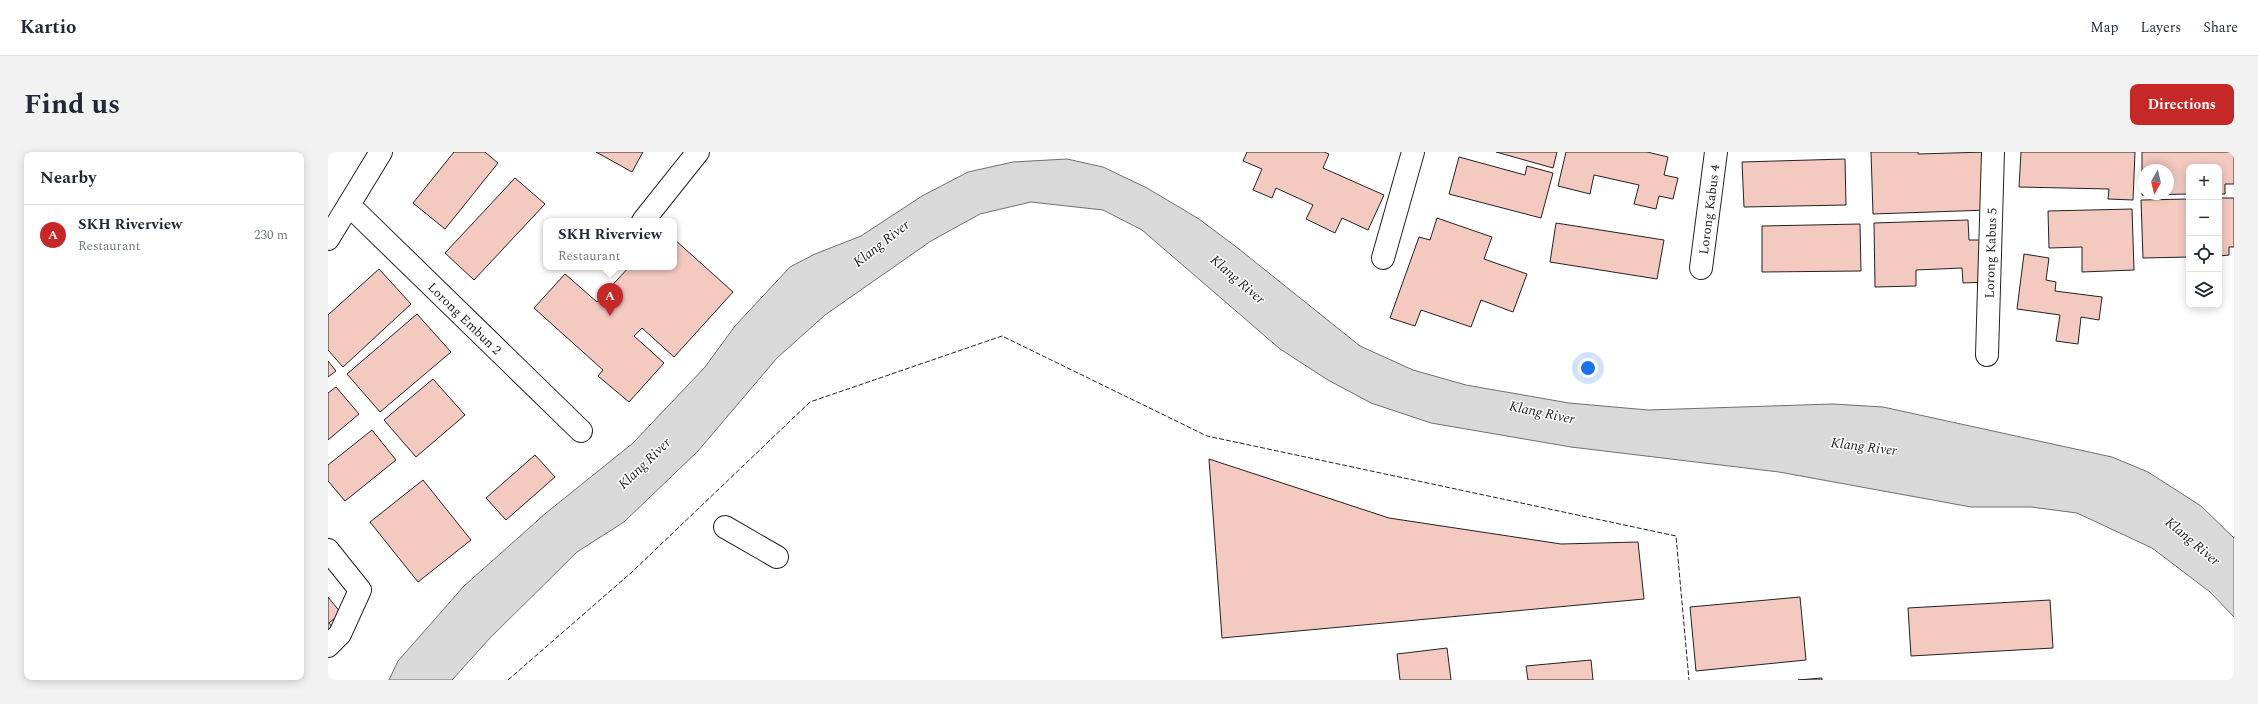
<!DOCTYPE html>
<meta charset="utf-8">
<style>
:root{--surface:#fff;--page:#f2f2f3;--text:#1f2937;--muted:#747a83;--line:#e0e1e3;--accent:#c62828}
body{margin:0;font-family:Spectral,serif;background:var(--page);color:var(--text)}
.controls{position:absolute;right:12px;top:12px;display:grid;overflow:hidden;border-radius:8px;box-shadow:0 2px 10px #0003}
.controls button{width:36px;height:36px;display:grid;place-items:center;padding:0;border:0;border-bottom:1px solid var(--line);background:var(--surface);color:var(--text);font:20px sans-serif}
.compass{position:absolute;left:1810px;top:12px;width:36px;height:36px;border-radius:50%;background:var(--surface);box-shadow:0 2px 10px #0003;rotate:188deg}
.you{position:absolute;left:1260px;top:216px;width:14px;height:14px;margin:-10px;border:3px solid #fff;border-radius:50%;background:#1a73e8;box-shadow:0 0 0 6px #1a73e833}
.badge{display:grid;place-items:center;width:26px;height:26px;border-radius:50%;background:var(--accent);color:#fff;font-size:13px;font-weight:700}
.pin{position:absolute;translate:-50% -33px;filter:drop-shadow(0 1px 2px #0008)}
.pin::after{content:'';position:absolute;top:21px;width:14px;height:12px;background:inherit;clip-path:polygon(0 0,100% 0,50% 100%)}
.popup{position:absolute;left:215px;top:66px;width:134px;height:52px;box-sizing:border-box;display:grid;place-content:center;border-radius:8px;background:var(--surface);filter:drop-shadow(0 1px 3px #0005);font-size:13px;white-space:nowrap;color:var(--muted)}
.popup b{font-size:15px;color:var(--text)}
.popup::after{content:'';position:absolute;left:50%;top:100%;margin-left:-8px;border:8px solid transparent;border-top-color:var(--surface)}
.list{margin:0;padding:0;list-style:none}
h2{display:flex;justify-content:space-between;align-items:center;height:52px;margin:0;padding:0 16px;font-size:17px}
h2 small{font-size:13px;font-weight:400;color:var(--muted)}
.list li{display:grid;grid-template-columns:26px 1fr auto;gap:12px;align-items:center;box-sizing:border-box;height:60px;padding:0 16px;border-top:1px solid var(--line)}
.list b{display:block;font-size:15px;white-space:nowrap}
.list p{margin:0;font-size:13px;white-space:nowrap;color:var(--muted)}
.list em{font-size:13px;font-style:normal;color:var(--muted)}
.icon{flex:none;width:22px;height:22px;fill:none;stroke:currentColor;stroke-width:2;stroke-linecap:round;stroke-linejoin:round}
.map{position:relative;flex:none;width:1906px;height:528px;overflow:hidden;border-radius:8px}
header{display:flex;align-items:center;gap:24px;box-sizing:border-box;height:56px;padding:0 20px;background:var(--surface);border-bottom:1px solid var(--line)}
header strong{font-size:19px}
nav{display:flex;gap:22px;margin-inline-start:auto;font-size:14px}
.intro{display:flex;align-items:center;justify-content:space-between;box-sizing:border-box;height:96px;padding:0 24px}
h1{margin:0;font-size:28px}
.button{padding:10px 18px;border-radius:8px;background:var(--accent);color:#fff;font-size:14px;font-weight:700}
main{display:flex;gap:24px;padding:0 24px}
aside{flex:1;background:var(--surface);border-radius:8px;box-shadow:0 2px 10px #0003}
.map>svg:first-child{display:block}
</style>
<header>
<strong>Kartio</strong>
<nav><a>Map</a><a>Layers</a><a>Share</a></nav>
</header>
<div class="intro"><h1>Find us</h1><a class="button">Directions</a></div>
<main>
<aside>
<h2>Nearby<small></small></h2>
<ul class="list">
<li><span class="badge">A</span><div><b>SKH Riverview</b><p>Restaurant</p></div><em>230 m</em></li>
</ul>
</aside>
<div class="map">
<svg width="1906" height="528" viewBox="0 0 1906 528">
<rect width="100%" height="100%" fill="#fff"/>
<path fill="#d9d9d9" stroke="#6f6f6f" d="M739,7L775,15L819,36L871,67L911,97L1032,194L1085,218L1138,233L1241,251L1320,258L1505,252L1555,255L1784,305L1820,320L1873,354L1906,386V465L1882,440L1824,396L1749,361L1703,355H1643L1451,320L1243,295L1103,271L1043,251L1000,228L952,197L814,78L775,58L703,50L652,62L603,89L497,163L449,206L370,299L296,370L249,400L162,486L124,528H61L70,509L136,434L218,361L305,291L377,215L407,174L462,115L487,102L533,84L594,44L640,20L685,10Z"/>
<path fill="#f3c9c0" stroke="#222" fill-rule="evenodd" d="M126,0H157L170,11L117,77L85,51Z
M268,0H315L304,20Z
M919,0H996L1001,2L995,16L1056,43L1040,78L1014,66L1007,81L978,67L985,53L948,36L944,46L925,38L934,17L915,9Z
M1168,0H1229L1225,16Z
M1238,0H1319L1340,5L1336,23L1350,26L1345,47L1331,44L1328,57L1306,52L1311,33L1266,23L1262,42L1230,34Z
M1543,0H1590V2L1658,0L1660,58L1545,62Z
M1693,0H1807L1805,48L1780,47L1781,37L1691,35Z
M1814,0H1906V32H1897V42H1891V15H1861V42L1814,43ZM1816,18H1840V42H1816Z
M1131,5L1197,23L1199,14L1225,21L1213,66L1121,42Z
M1517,7L1518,53L1416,55L1414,10Z
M187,26L217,52L146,128L117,101Z
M1891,46H1906V95H1901V103L1891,104Z
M1861,47V105L1815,106L1813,48Z
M1804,57L1806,118L1754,120V95L1721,96L1720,59Z
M1109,66L1164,85L1156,107L1199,122L1185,160L1153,148L1143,175L1093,158L1087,174L1062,166L1091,85L1102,88Z
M1640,68L1641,88H1658L1660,130L1635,131L1634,116L1588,118V134L1547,135L1546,71Z
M1228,71L1336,88L1329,127L1222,110Z
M1532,72L1533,119L1434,120V74Z
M346,87L405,140L346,205L314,176L306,184L336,211L301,250L270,224L275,218L206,156L237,122L269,150L301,115H346Z
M1696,102L1721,106L1718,128L1728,130L1727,139L1774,145L1771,168L1753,165L1750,192L1728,189L1732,163L1689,157Z
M51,117L83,152L15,215L0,198V163Z
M89,162L123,200L52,260L19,222Z
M0,209L8,219L0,225Z
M105,227L137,263L88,305L56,268Z
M8,235L31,262L0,288V241Z
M44,278L68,308L17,349L0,329V313Z
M207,303L227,325L178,368L158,346Z
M881,307L1061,366L1233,392L1310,390L1316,447L894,486Z
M95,328L143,388L90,430L42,370Z
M0,445L13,461L1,471L10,482L0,490Z
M1472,445L1478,508L1368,519L1362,455Z
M1722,448L1725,496L1583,504L1580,456Z
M1119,496L1123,528H1072L1069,502Z
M1263,508L1265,528H1200L1198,514Z
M1494,526V528H1470Z"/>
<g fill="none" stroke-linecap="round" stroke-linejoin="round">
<g stroke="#222" stroke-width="24">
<g id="minor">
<path id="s1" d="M21,53L253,279"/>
<path d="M315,69L370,0"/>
<path d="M0,87L53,0"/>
<path d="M1055,106L1085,0"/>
<path id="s2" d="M1373,116L1388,0"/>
<path id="s3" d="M1659,203L1665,0"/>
<path d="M397,375L449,405"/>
<path d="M0,398L32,438L12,482L0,494"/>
</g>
</g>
<use href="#minor" stroke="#fff" stroke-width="22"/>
<path stroke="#222" stroke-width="1" stroke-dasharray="5 2" stroke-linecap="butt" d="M180,528L304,420L482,250L674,184L879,284L1348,384L1361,528"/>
</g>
<g text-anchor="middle" stroke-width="3" stroke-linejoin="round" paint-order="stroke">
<g font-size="13" fill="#222" stroke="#fff">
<text dy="5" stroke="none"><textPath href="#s2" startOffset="59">Lorong Kabus 4</textPath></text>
<text dy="5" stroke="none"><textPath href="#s3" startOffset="102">Lorong Kabus 5</textPath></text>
<text dy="5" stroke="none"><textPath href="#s1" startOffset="162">Lorong Embun 2</textPath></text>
</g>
<g font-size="14" font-style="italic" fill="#222" stroke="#fff">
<text transform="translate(553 91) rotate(-38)" y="5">Klang River</text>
<text transform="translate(910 127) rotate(41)" y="5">Klang River</text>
<text transform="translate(1214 260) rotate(12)" y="5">Klang River</text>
<text transform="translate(1536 294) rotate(7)" y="5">Klang River</text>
<text transform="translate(316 311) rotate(-44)" y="5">Klang River</text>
<text transform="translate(1865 389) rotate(40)" y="5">Klang River</text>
</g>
</g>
</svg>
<div class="controls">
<button>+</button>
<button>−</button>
<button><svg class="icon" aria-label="locate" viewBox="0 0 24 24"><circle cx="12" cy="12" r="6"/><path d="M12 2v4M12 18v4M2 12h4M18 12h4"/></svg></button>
<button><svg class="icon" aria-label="layers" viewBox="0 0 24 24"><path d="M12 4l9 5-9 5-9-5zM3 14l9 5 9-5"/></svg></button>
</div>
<svg class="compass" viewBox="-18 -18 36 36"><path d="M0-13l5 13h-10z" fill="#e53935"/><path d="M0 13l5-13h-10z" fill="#747a83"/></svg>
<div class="you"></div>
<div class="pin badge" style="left:282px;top:164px">A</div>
<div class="popup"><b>SKH Riverview</b>Restaurant</div>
</div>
</main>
